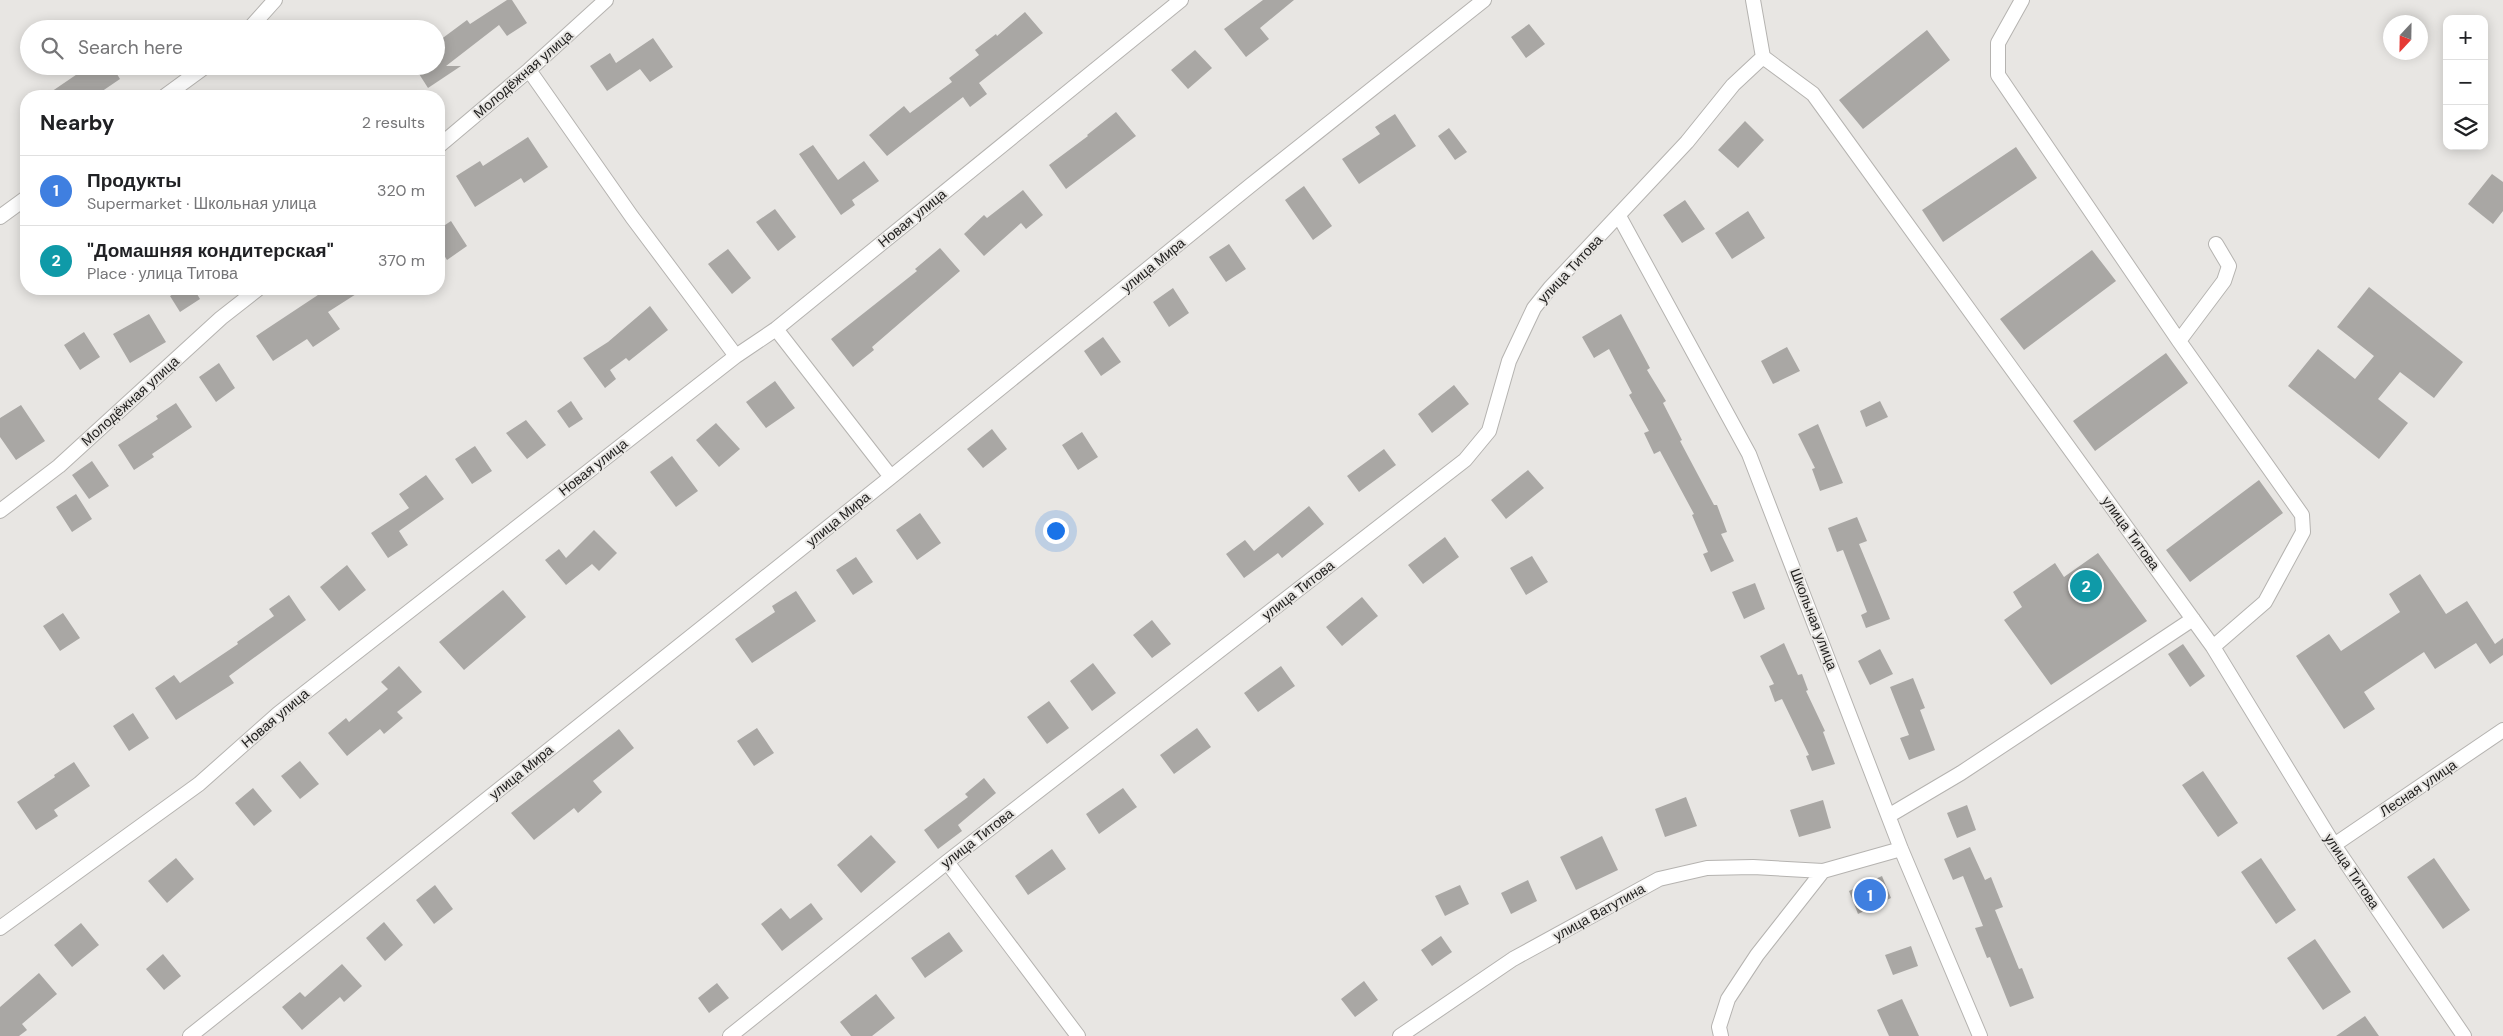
<!DOCTYPE html>
<meta charset="utf-8">
<style>
:root{--surface:#fff;--page:#f2f2f2;--text:#202124;--muted:#757577;--line:#e0e0e0;--accent:#3c78e7}
body{margin:0;font-family:"DM Sans",sans-serif;background:var(--page);color:var(--text)}
.controls{position:absolute;right:15px;top:15px;display:grid;overflow:hidden;border-radius:10px;box-shadow:0 2px 12px #0003}
.controls button{width:45px;height:45px;display:grid;place-items:center;padding:0;border:0;border-bottom:1px solid var(--line);background:var(--surface);color:var(--text);font:25px sans-serif}
.compass{position:absolute;left:2383px;top:15px;width:45px;height:45px;border-radius:50%;background:var(--surface);box-shadow:0 2px 12px #0003;rotate:202deg}
.you{position:absolute;left:1055px;top:530px;width:18px;height:18px;margin:-12px;border:4px solid #fff;border-radius:50%;background:#1a73e8;box-shadow:0 0 0 8px #1a73e833}
.badge{display:grid;place-items:center;width:32px;height:32px;border-radius:50%;background:var(--accent);color:#fff;font-size:16px;font-weight:700}
.pin{position:absolute;translate:-50% -50%;border:2px solid #fff;box-shadow:0 1px 5px #0006}
.list{margin:0;padding:0;list-style:none}
h2{display:flex;justify-content:space-between;align-items:center;height:65px;margin:0;padding:0 20px;font-size:21px}
h2 small{font-size:16px;font-weight:400;color:var(--muted)}
.list li{display:grid;grid-template-columns:32px 1fr auto;gap:15px;align-items:center;box-sizing:border-box;height:70px;padding:0 20px;border-top:1px solid var(--line)}
.list b{display:block;font-size:19px;white-space:nowrap}
.list p{margin:0;font-size:16px;white-space:nowrap;color:var(--muted)}
.list em{font-size:16px;font-style:normal;color:var(--muted)}
.icon{flex:none;width:28px;height:28px;fill:none;stroke:currentColor;stroke-width:2;stroke-linecap:round;stroke-linejoin:round}
.map{position:relative;flex:none;width:2503px;height:1036px;overflow:hidden}
.search{position:absolute;background:var(--surface);box-shadow:0 2px 12px #0003;left:20px;top:20px;width:425px;height:55px;display:flex;align-items:center;gap:12px;box-sizing:border-box;padding:0 18px;border-radius:28px;color:var(--muted);font-size:19px}
.panel{position:absolute;background:var(--surface);box-shadow:0 2px 12px #0003;left:20px;top:90px;width:425px;height:205px;border-radius:20px}
.map>svg:first-child{display:block}
</style>
<div class="map">
<svg width="2503" height="1036" viewBox="0 0 2503 1036">
<rect width="100%" height="100%" fill="#e8e6e3"/>
<path fill="#a9a7a4" d="M507,0H512L527,23L507,36L499,25L446,66H461L428,88L414,66H436V43L467,20L470,24Z
M1263,0H1294L1260,28L1269,39L1246,57L1224,29Z
M1025,12L1043,33L979,83L987,94L970,107L963,97L887,156L869,135L904,106L910,113L952,82L949,78L979,55L975,50L996,34L997,36Z
M1529,24L1545,44L1526,58L1511,37Z
M1927,30L1950,60L1863,129L1839,100Z
M653,38L673,67L650,82L640,69L607,91L590,66L610,53L616,63Z
M1195,50L1212,68L1188,89L1171,70Z
M89,66H112L120,79L95,96H45Z
M1116,112L1136,136L1066,189L1049,165L1088,136L1087,135Z
M1395,114L1416,146L1359,184L1342,159L1380,134L1375,127Z
M1745,121L1764,140L1738,168L1718,150Z
M1449,128L1467,152L1455,160L1438,136Z
M528,137L548,167L524,183L521,178L475,207L456,176L480,161L483,166Z
M813,145L838,180L864,161L879,181L852,200L855,205L841,215L799,154Z
M2016,147L2037,178L1943,242L1922,210Z
M2492,174L2503,182V211L2493,224L2468,204Z
M1304,186L1332,226L1313,240L1285,200Z
M1023,190L1043,215L1026,229L1021,223L984,256L964,234L984,215L987,218Z
M1685,200L1705,229L1682,243L1663,215Z
M775,209L796,237L778,251L756,222Z
M1748,211L1765,238L1732,259L1715,233Z
M451,221L467,246L447,260L439,247V229Z
M1229,244L1246,269L1226,282L1209,257Z
M940,248L960,271L872,347L874,350L853,367L831,339L917,271L915,269Z
M728,249L751,278L732,294L708,264Z
M2092,250L2116,281L2024,350L2000,319Z
M2369,287L2463,362L2434,398L2400,372L2378,399L2408,423L2379,459L2288,386L2318,349L2355,379L2374,356L2337,327Z
M1173,288L1189,313L1169,327L1153,302Z
M181,289H194L200,299L180,312L170,296Z
M327,289H364L328,312L340,329L313,347L307,339L273,361L256,336Z
M650,306L668,330L629,361L626,358L610,370L616,379L605,388L583,358L608,342Z
M149,314L166,342L130,363L113,334Z
M1621,314L1650,368L1647,370L1666,401L1663,403L1682,440L1680,441L1714,505H1717L1727,532L1721,534L1734,561L1711,572L1703,554L1708,552L1692,515L1694,514L1660,451L1654,454L1644,433L1649,431L1629,395L1632,393L1609,349L1594,358L1582,337Z
M84,332L100,357L80,370L64,345Z
M1103,337L1121,362L1101,376L1084,351Z
M1787,347L1800,371L1773,384L1761,361Z
M2166,353L2188,383L2095,451L2073,421Z
M219,363L235,388L216,402L199,377Z
M775,381L795,408L766,428L746,402Z
M1454,385L1469,404L1432,433L1418,414Z
M571,401L583,419L569,428L557,411Z
M1880,401L1888,417L1866,427L1860,411Z
M176,403L192,427L152,454L154,457L134,470L118,445L158,419L156,416Z
M21,405L45,441L16,460L0,437V418Z
M526,420L546,445L527,459L506,433Z
M716,423L740,449L719,467L696,440Z
M1818,424L1843,483L1820,491L1812,469L1815,468L1798,434Z
M992,429L1007,449L983,468L967,449Z
M1082,432L1098,457L1078,470L1062,445Z
M475,446L492,471L472,484L455,459Z
M1384,449L1396,465L1359,492L1347,476Z
M672,456L698,491L676,507L650,472Z
M92,461L109,486L89,499L72,475Z
M1528,470L1544,488L1506,519L1491,500Z
M426,475L444,499L399,531L408,545L388,558L371,533L409,508L399,494Z
M2259,480L2283,513L2190,582L2166,550Z
M76,494L92,519L72,532L56,507Z
M1309,506L1324,524L1282,558L1278,553L1244,578L1226,554L1245,540L1254,551Z
M920,513L941,543L917,560L896,530Z
M1857,517L1867,541L1859,544L1890,619L1866,628L1861,615L1867,612L1843,550L1837,552L1828,528Z
M594,530L617,553L599,571L592,564L566,585L545,560L559,549L566,558Z
M1445,537L1459,557L1423,584L1408,565Z
M2098,553L2147,621L2051,685L2004,620L2022,607L2013,592L2055,563L2064,577Z
M1532,556L1548,582L1526,595L1510,568Z
M856,557L873,582L853,595L836,570Z
M347,565L366,590L339,611L320,587Z
M2420,574L2446,614L2467,601L2495,644L2503,638V655L2490,664L2476,643L2435,669L2424,652L2364,692L2375,709L2344,729L2296,656L2329,634L2341,651L2400,612L2389,594Z
M1755,583L1765,609L1744,619L1732,592Z
M503,590L526,617L464,670L439,642Z
M796,591L816,621L752,663L735,639L775,612L772,606Z
M289,595L306,620L229,676L234,683L176,720L155,688L174,675L180,683L238,644L237,642L274,616L269,609Z
M1362,597L1378,616L1342,646L1326,627Z
M63,613L80,638L60,651L43,626Z
M1152,620L1171,644L1152,658L1133,635Z
M1784,643L1798,675L1802,674L1808,690L1806,691L1825,731L1823,732L1835,764L1812,771L1806,756L1809,755L1782,699L1775,702L1769,686L1774,684L1760,656Z
M2183,644L2205,676L2190,687L2168,654Z
M1880,649L1893,674L1870,685L1858,661Z
M1093,663L1116,693L1092,711L1070,681Z
M399,666L422,692L397,712L403,718L384,734L380,729L347,756L328,733L346,718L349,722L388,689L381,682Z
M1281,666L1295,686L1258,712L1244,693Z
M1913,678L1925,708L1920,710L1935,750L1909,760L1900,738L1909,735L1890,687Z
M1049,701L1069,728L1047,744L1027,717Z
M133,713L149,738L129,751L113,726Z
M757,728L774,753L754,766L737,741Z
M1197,728L1211,747L1174,774L1160,755Z
M619,729L634,748L593,781L602,792L578,813L574,808L534,840L511,813Z
M300,761L319,784L300,799L281,776Z
M74,762L90,786L54,810L58,816L36,830L17,802L55,777L54,775Z
M2203,771L2238,823L2218,837L2182,785Z
M984,778L996,793L958,825L962,831L938,849L924,830L968,797L965,794Z
M253,788L272,811L254,826L235,803Z
M1123,788L1137,807L1099,834L1086,814Z
M1686,797L1697,826L1665,837L1655,809Z
M1823,800L1831,828L1799,837L1790,810Z
M1967,805L1976,830L1957,838L1947,813Z
M871,835L896,862L861,893L837,865Z
M1602,836L1618,870L1576,890L1560,857Z
M1970,847L1985,880L1991,877L2003,907L1995,910L2019,969L2022,968L2034,998L2010,1007L1990,957L1987,958L1975,928L1983,926L1963,876L1953,880L1944,859Z
M1052,849L1066,869L1028,895L1015,876Z
M176,858L194,879L167,903L148,881Z
M2261,858L2296,910L2276,924L2241,872Z
M2434,858L2470,910L2443,929L2407,877Z
M1882,876L1891,898L1858,914L1849,891Z
M1528,880L1537,901L1511,914L1501,893Z
M435,885L453,909L434,924L416,900Z
M1460,885L1469,904L1445,916L1435,896Z
M811,903L823,919L782,951L761,924L781,908L790,919Z
M384,922L403,945L385,961L366,938Z
M81,923L99,945L72,967L54,945Z
M949,932L963,951L925,978L911,958Z
M1441,936L1452,952L1432,966L1421,950Z
M2315,939L2351,992L2323,1010L2287,958Z
M1911,946L1918,966L1893,975L1885,955Z
M163,954L181,976L164,990L146,969Z
M342,964L362,986L344,1002L340,997L302,1030L282,1007L300,992L305,997Z
M39,973L57,994L22,1024L27,1030L19,1036H0V1007Z
M1364,981L1378,1000L1355,1017L1341,999Z
M717,983L729,998L709,1013L698,998Z
M876,994L895,1018L872,1036H851L840,1022Z
M1902,999L1919,1036H1889L1877,1010Z
M2365,1016L2379,1036H2336Z"/>
<g fill="none" stroke-linecap="round" stroke-linejoin="round">
<g stroke="#b5b3b0" stroke-width="16">
<path id="street" d="M1753,0L1763,57L1813,94L2213,647L2334,845L2464,1036
M2022,0L1998,43V75L2179,341L2302,515L2303,532L2265,602L2213,647
M249,29L275,0
M529,70L632,217L736,356
M165,96L206,66
M439,146L529,70L606,0
M1619,216L1749,454L1901,849L1980,1036
M0,217L26,198
M776,329L891,477
M2179,341L2224,281L2229,266L2216,244
M0,511L59,466L221,318L258,289
M1890,815L1961,773L2193,619
M2334,845L2503,730
M947,862L1078,1036
M0,928L199,784L279,713L736,356L776,329L1181,0
M190,1036L891,477L1251,185L1484,0
M730,1036L947,862L1465,460L1489,431L1509,361L1534,308L1550,288L1687,142L1733,85L1763,57
M1400,1036L1513,959L1659,879L1707,868L1753,867L1823,871
M1721,1036L1719,1027L1728,999L1757,955L1823,871L1901,849"/>
</g>
<use href="#street" stroke="#fff" stroke-width="14"/>
</g>
<g text-anchor="middle" stroke-width="4" stroke-linejoin="round" paint-order="stroke">
<g font-size="14" fill="#222120" stroke="#e8e6e3">
<text transform="translate(523 74) rotate(-41)" y="5">Молодёжная улица</text>
<text transform="translate(912 218) rotate(-39)" y="5">Новая улица</text>
<text transform="translate(1153 265) rotate(-39)" y="5">улица Мира</text>
<text transform="translate(1570 269) rotate(-47)" y="5">улица Титова</text>
<text transform="translate(130 401) rotate(-42)" y="5">Молодёжная улица</text>
<text transform="translate(593 467) rotate(-38)" y="5">Новая улица</text>
<text transform="translate(838 519) rotate(-39)" y="5">улица Мира</text>
<text transform="translate(2131 533) rotate(54)" y="5">улица Титова</text>
<text transform="translate(1298 590) rotate(-38)" y="5">улица Титова</text>
<text transform="translate(1814 619) rotate(69)" y="5">Школьная улица</text>
<text transform="translate(275 718) rotate(-40)" y="5">Новая улица</text>
<text transform="translate(521 772) rotate(-39)" y="5">улица Мира</text>
<text transform="translate(2418 788) rotate(-34)" y="5">Лесная улица</text>
<text transform="translate(977 838) rotate(-38)" y="5">улица Титова</text>
<text transform="translate(2352 871) rotate(56)" y="5">улица Титова</text>
<text transform="translate(1599 912) rotate(-29)" y="5">улица Ватутина</text>
</g>
</g>
</svg>
<div class="controls">
<button>+</button>
<button>−</button>
<button><svg class="icon" aria-label="layers" viewBox="0 0 24 24"><path d="M12 4l9 5-9 5-9-5zM3 14l9 5 9-5"/></svg></button>
</div>
<svg class="compass" viewBox="-18 -18 36 36"><path d="M0-13l5 13h-10z" fill="#e53935"/><path d="M0 13l5-13h-10z" fill="#757577"/></svg>
<div class="you"></div>
<div class="pin badge" style="left:1870px;top:895px;background:#3f7fe0">1</div>
<div class="pin badge" style="left:2086px;top:586px;background:#0f9aa8">2</div>
<div class="search"><svg class="icon" aria-label="search" viewBox="0 0 24 24"><circle cx="10" cy="10" r="6"/><path d="M15 15l6 6"/></svg>Search here</div>
<section class="panel">
<h2>Nearby<small>2 results</small></h2>
<ul class="list">
<li><span class="badge" style="background:#3f7fe0">1</span><div><b>Продукты</b><p>Supermarket · Школьная улица</p></div><em>320 m</em></li>
<li><span class="badge" style="background:#0f9aa8">2</span><div><b>&quot;Домашняя кондитерская&quot;</b><p>Place · улица Титова</p></div><em>370 m</em></li>
</ul>
</section>
</div>
